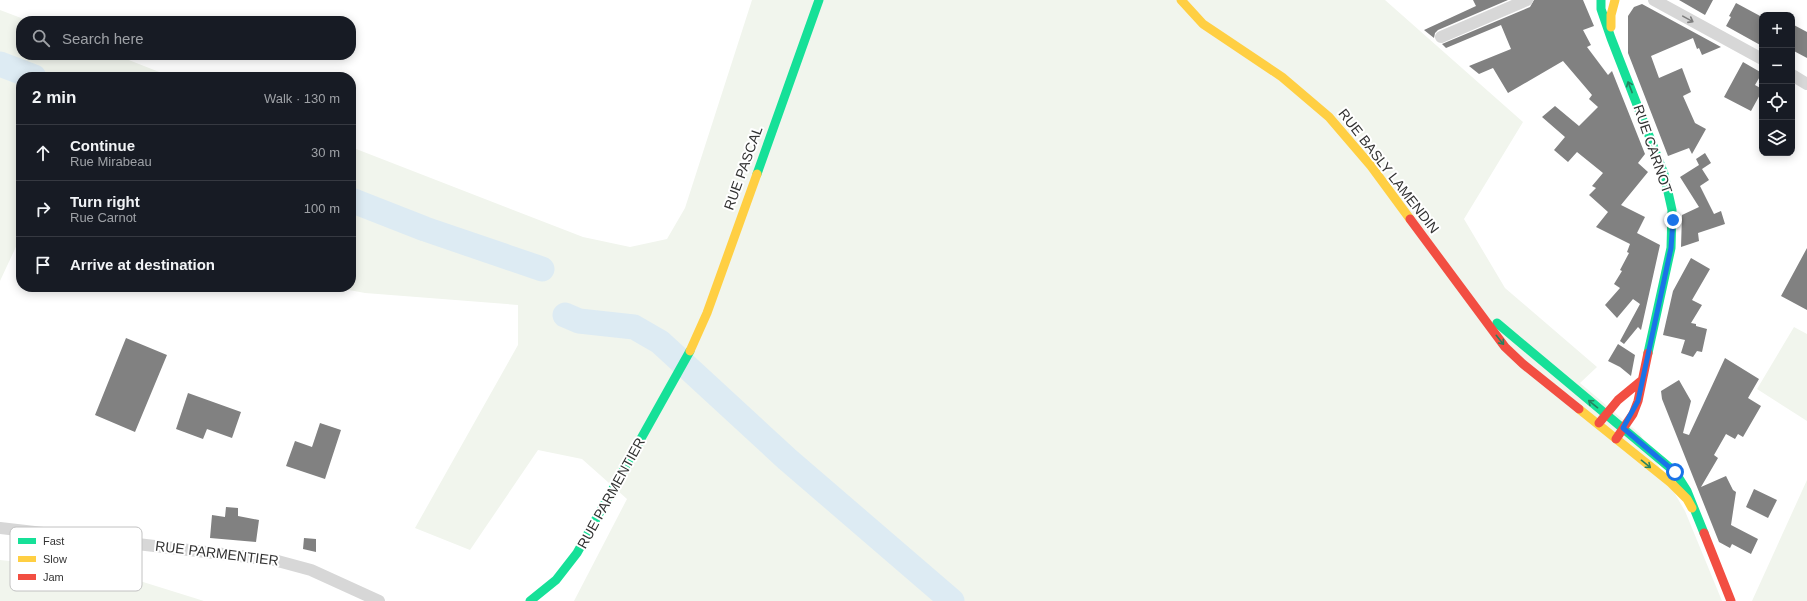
<!DOCTYPE html>
<meta charset="utf-8">
<style>
:root{--surface:#171b24;--page:#20242c;--text:#f1f3f6;--muted:#9ea1a6;--line:#363941}
body{margin:0;font-family:Helvetica,sans-serif;background:var(--page);color:var(--text)}
.controls{position:absolute;right:12px;top:12px;display:grid;overflow:hidden;border-radius:8px;box-shadow:0 2px 10px #0003}
.controls button{width:36px;height:36px;display:grid;place-items:center;padding:0;border:0;border-bottom:1px solid var(--line);background:var(--surface);color:var(--text);font:20px sans-serif}
.stop{position:absolute;width:12px;height:12px;margin:-9px;border:3px solid #1a73e8;border-radius:50%;background:#fff}
.stop.end{background:#1a73e8;border-color:#fff;box-shadow:0 1px 4px #0008}
.list{margin:0;padding:0;list-style:none}
h2{display:flex;justify-content:space-between;align-items:center;height:52px;margin:0;padding:0 16px;font-size:17px}
h2 small{font-size:13px;font-weight:400;color:var(--muted)}
.list li{display:grid;grid-template-columns:26px 1fr auto;gap:12px;align-items:center;box-sizing:border-box;height:56px;padding:0 16px;border-top:1px solid var(--line)}
.list b{display:block;font-size:15px;white-space:nowrap}
.list p{margin:0;font-size:13px;white-space:nowrap;color:var(--muted)}
.list em{font-size:13px;font-style:normal;color:var(--muted)}
.icon{flex:none;width:22px;height:22px;fill:none;stroke:currentColor;stroke-width:2;stroke-linecap:round;stroke-linejoin:round}
.map{position:relative;flex:none;width:1807px;height:601px;overflow:hidden}
.search{position:absolute;background:var(--surface);box-shadow:0 2px 10px #0003;left:16px;top:16px;width:340px;height:44px;display:flex;align-items:center;gap:10px;box-sizing:border-box;padding:0 14px;border-radius:16px;color:var(--muted);font-size:15px}
.panel{position:absolute;background:var(--surface);box-shadow:0 2px 10px #0003;left:16px;top:72px;width:340px;height:220px;border-radius:16px}
.map>svg:first-child{display:block}
</style>
<div class="map">
<svg width="1807" height="601" viewBox="0 0 1807 601">
<rect width="100%" height="100%" fill="#fff"/>
<path fill="#f1f5ed" d="M752,0H1385L1523,122L1464,219L1505,288L1597,367L1580,383L1640,434L1685,511L1722,601H574L627,499L582,459L538,450L470,550L415,528L518,345V305L365,293L333,287H351V147L583,237L630,247L667,239L685,208Z
M0,10L29,21H21V55H116L172,77H21V236L0,281Z
M1794,327L1807,334V421L1757,389Z
M1807,480V601H1752Z
M0,560L111,572L204,601H0Z"/>
<g fill="none" stroke-linecap="round" stroke-linejoin="round">
<path stroke="#ddebf3" stroke-width="25" d="M0,64L34,77
M351,200L425,229L542,269
M565,315L579,321L634,327L660,342L787,459L952,601"/>
</g>
<path fill="#818181" d="M1473,0H1508L1438,30L1435,33L1434,38L1424,30L1476,6Z
M1534,0H1583L1594,26L1583,30L1591,45L1587,47L1608,75L1612,71L1645,154L1638,163L1648,172L1621,205L1645,217L1637,233L1660,245L1641,330L1638,327L1624,344L1620,341L1640,304L1633,299L1617,318L1605,305L1620,288L1614,284L1622,271L1620,270L1629,253L1627,252L1630,244L1596,227L1608,212L1589,195L1596,188L1592,186L1603,173L1577,152L1568,162L1554,150L1565,137L1542,117L1555,106L1579,126L1598,107L1589,99L1592,95L1563,61L1508,93L1493,68L1479,74L1469,66L1511,49L1501,25L1446,48L1442,44L1530,7Z
M1679,0H1713L1705,15Z
M1736,3L1762,17V46L1726,26L1731,17L1729,16Z
M1642,4L1721,47L1702,55L1699,48L1697,49L1693,38L1651,56L1659,78L1682,68L1691,92L1683,96L1695,123L1706,129L1692,154L1689,148L1668,156L1628,53V16L1634,7Z
M1792,24L1807,32V58L1792,50Z
M1743,62L1762,73L1755,85L1762,89V91L1751,111L1724,97Z
M1705,153L1711,163L1702,169L1709,180L1700,186L1714,214L1721,211L1725,224L1698,233L1699,241L1681,247L1682,215L1699,207L1680,177L1699,165L1696,159Z
M1807,248V310L1781,296Z
M1691,258L1710,269L1692,300L1702,305L1691,323L1696,324V326L1707,329L1702,352L1697,351L1693,357L1681,353L1685,340L1663,335L1673,291Z
M126,338L167,355L135,432L95,415Z
M1618,344L1635,355L1631,376L1620,367L1608,361Z
M1725,358L1759,379L1748,398L1761,406L1743,437L1738,434L1735,439L1726,434L1714,455L1718,458L1701,487L1726,476L1733,490L1736,492L1731,525L1758,539L1751,554L1732,544L1730,548L1719,542L1662,399L1661,391L1679,380L1691,401L1683,433L1689,435Z
M188,393L241,412L232,438L207,429L203,439L176,429Z
M320,423L341,430L325,479L286,466L295,441L312,447Z
M1754,489L1777,500L1768,518L1746,507Z
M226,507L238,508V516L259,520L256,542L210,538L212,515L225,517Z
M304,538L316,539V552L303,549Z"/>
<g fill="none" stroke-linecap="round" stroke-linejoin="round">
<path stroke="#d7d7d7" stroke-width="12" d="M1654,0L1762,59
M1441,37L1527,0
M1792,75L1807,84
M0,528L274,560L311,570L379,601"/>
<path stroke="#16e098" stroke-width="9" d="M1601,0V9L1611,38L1664,174L1672,210L1671,248L1648,353
M757,174L819,0
M1497,323L1675,472L1687,491L1704,533
M530,601L556,580L577,553L690,351"/>
<path stroke="#ffcf43" stroke-width="9" d="M1181,0L1203,24L1282,77L1329,117L1371,166L1410,219
M1611,27V15L1615,0
M690,351L707,313L757,174
M1579,409L1671,483L1687,499L1692,508"/>
<path stroke="#f24e42" stroke-width="9" d="M1410,219L1505,347L1523,364L1579,409
M1599,423L1618,400L1641,381
M1616,439L1633,414L1638,401L1648,353
M1704,533L1731,601"/>
</g>
<defs><path id="oneway-shaft" d="M-6 0H5M1.5-3L5.5 0L1.5 3" fill="none" stroke-width="1.6" stroke-linecap="round" stroke-linejoin="round"/></defs>
<use stroke="#7d7d7d" href="#oneway-shaft" transform="translate(1688 19) rotate(29)"/>
<g stroke="#268160">
<use href="#oneway-shaft" transform="translate(1630 87) rotate(-111)"/>
<use href="#oneway-shaft" transform="translate(1500 340) rotate(51)"/>
<use href="#oneway-shaft" transform="translate(1593 404) rotate(-141)"/>
<use href="#oneway-shaft" transform="translate(1646 464) rotate(39)"/>
</g>
<g fill="none" stroke-linecap="round" stroke-linejoin="round">
<path stroke="#1a73e8" stroke-width="5" d="M1673,220L1671,248L1638,401L1623,428L1675,472"/>
</g>
<g text-anchor="middle" stroke-width="4" stroke-linejoin="round" paint-order="stroke">
<g font-size="14" fill="#333" stroke="#fff">
<text transform="translate(1653 149) rotate(71)" y="5">RUE CARNOT</text>
<text transform="translate(743 168) rotate(-70)" y="5">RUE PASCAL</text>
<text transform="translate(1389 171) rotate(52)" y="5">RUE BASLY LAMENDIN</text>
<text transform="translate(611 493) rotate(-61)" y="5">RUE PARMENTIER</text>
<text transform="translate(217 553) rotate(7)" y="5">RUE PARMENTIER</text>
</g>
</g>
<rect x="10" y="527" width="132" height="64" rx="6" fill="#fff" stroke="#c2c2c2" stroke-width="1"/>
<rect x="18" y="538" width="18" height="6" fill="#16e098"/>
<rect x="18" y="556" width="18" height="6" fill="#ffcf43"/>
<rect x="18" y="574" width="18" height="6" fill="#f24e42"/>
<g font-size="11" fill="#333">
<text x="43" y="545">Fast</text>
<text x="43" y="563">Slow</text>
<text x="43" y="581">Jam</text>
</g>
</svg>
<div class="controls">
<button>+</button>
<button>−</button>
<button><svg class="icon" aria-label="locate" viewBox="0 0 24 24"><circle cx="12" cy="12" r="6"/><path d="M12 2v4M12 18v4M2 12h4M18 12h4"/></svg></button>
<button><svg class="icon" aria-label="layers" viewBox="0 0 24 24"><path d="M12 4l9 5-9 5-9-5zM3 14l9 5 9-5"/></svg></button>
</div>
<div class="stop" style="left:1675px;top:472px"></div>
<div class="stop end" style="left:1673px;top:220px"></div>
<div class="search"><svg class="icon" aria-label="search" viewBox="0 0 24 24"><circle cx="10" cy="10" r="6"/><path d="M15 15l6 6"/></svg>Search here</div>
<section class="panel">
<h2>2 min<small>Walk · 130 m</small></h2>
<ul class="list">
<li><svg class="icon" aria-label="ahead" viewBox="0 0 24 24"><path d="M12 20V5M6 11l6-6 6 6"/></svg><div><b>Continue</b><p>Rue Mirabeau</p></div><em>30 m</em></li>
<li><svg class="icon" aria-label="right" viewBox="0 0 24 24"><path d="M7 20v-9h11M14 6l5 5-5 5"/></svg><div><b>Turn right</b><p>Rue Carnot</p></div><em>100 m</em></li>
<li><svg class="icon" aria-label="arrive" viewBox="0 0 24 24"><path d="M6 21V4h12l-3 4 3 4H6"/></svg><div><b>Arrive at destination</b></div></li>
</ul>
</section>
</div>
